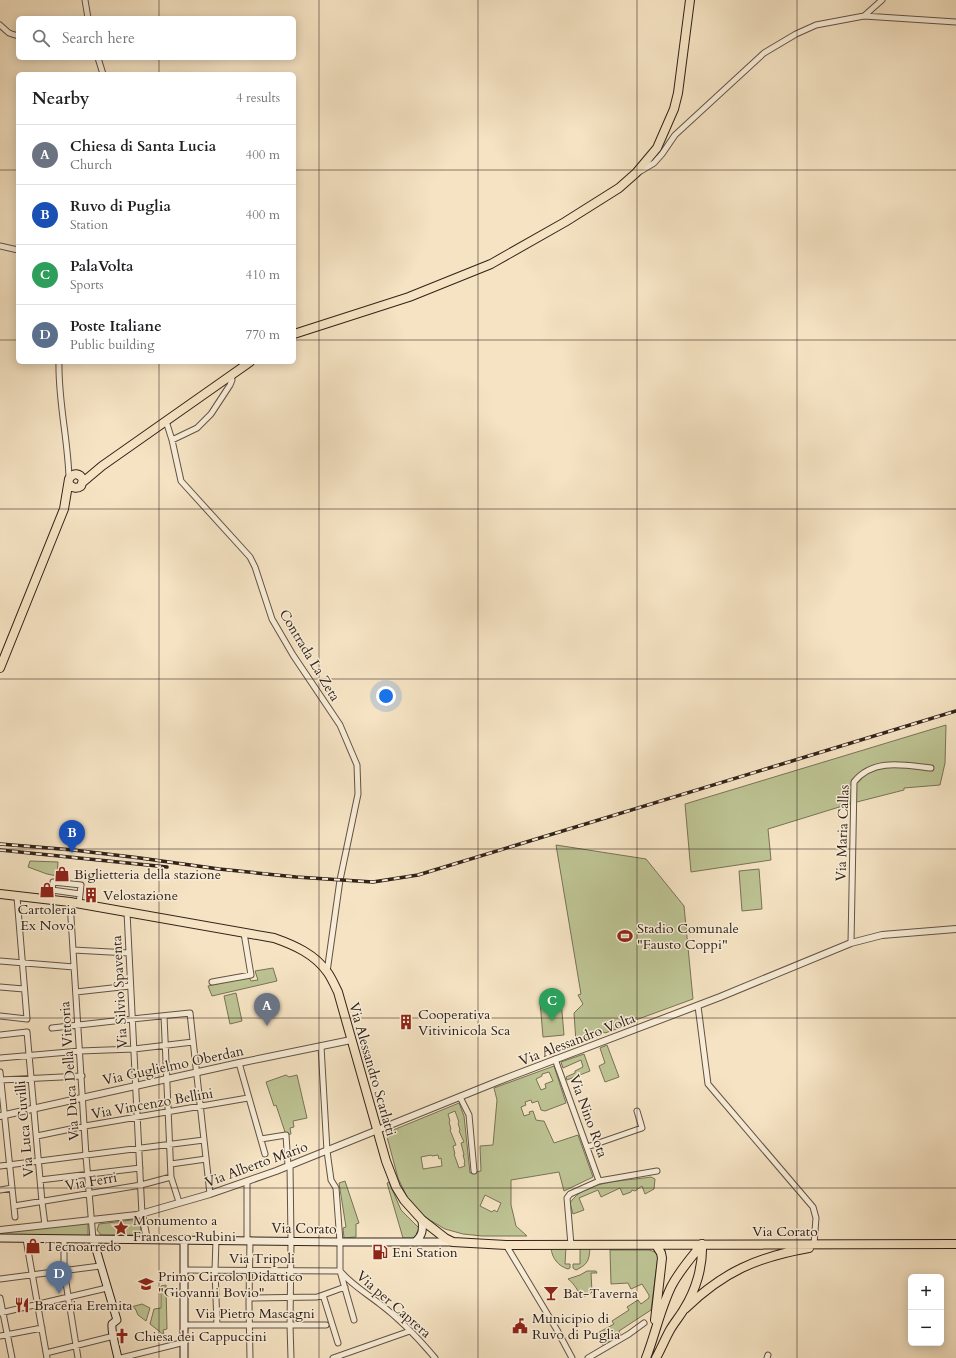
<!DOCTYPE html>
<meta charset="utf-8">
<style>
:root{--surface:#fff;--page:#f2f2f2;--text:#202124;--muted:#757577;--line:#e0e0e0;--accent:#ea580c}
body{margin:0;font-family:Cardo,serif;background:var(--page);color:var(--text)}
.controls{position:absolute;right:12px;bottom:12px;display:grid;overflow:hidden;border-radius:6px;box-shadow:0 2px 10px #0003}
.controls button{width:36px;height:36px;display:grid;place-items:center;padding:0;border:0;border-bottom:1px solid var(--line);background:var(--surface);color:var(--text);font:20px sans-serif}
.you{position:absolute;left:386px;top:696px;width:14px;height:14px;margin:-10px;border:3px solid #fff;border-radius:50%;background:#1a73e8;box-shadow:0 0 0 6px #1a73e833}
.badge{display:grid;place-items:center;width:26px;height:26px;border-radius:50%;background:var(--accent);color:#fff;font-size:13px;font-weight:700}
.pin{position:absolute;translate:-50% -33px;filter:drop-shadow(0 1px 2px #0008)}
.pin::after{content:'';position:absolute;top:21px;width:14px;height:12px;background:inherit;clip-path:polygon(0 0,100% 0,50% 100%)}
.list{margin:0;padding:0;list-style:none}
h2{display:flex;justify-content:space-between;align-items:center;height:52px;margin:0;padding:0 16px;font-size:17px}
h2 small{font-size:13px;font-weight:400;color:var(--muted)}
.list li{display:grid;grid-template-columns:26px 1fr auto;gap:12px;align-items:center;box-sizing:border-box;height:60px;padding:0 16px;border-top:1px solid var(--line)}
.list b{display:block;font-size:15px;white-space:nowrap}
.list p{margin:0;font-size:13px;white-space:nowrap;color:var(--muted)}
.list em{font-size:13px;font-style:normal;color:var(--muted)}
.icon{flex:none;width:22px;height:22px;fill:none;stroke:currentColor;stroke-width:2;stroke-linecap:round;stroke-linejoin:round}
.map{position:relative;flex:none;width:956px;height:1358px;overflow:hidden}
.search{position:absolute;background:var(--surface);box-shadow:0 2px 10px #0003;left:16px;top:16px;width:280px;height:44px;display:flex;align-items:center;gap:10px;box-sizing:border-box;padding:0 14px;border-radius:6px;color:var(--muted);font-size:15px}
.panel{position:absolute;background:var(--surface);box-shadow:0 2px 10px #0003;left:16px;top:72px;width:280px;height:292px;border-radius:6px}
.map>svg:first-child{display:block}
</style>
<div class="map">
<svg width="956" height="1358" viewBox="0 0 956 1358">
<rect width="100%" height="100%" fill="#f5e3c3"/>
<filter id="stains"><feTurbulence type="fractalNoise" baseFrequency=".005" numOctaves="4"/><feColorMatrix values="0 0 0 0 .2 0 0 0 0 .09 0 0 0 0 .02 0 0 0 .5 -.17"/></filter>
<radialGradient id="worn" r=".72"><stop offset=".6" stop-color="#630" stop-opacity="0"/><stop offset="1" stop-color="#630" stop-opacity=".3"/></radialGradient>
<path fill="#bdc393" stroke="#787256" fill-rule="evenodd" d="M946,725L945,763L940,785L904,788V790L849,804L768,829L771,860L691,872L685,804Z
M556,845L646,859L684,906L693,999L622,1025V1027L605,1033L604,1032L602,1033V1035L584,1041V1039L576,1042L574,1013L583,1004L578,995L581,994Z
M30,861L58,862L57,876L47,874L28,867Z
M759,869L762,909L742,911L739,871Z
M273,968L277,981L212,996L208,986L249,977L251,981L258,980L255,971Z
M236,993L242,1021L230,1024L224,996Z
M561,1000L564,1035L543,1037L540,1001Z
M607,1045L619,1077L605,1082L599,1066L605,1063L600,1048Z
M584,1054L590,1071L567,1080L566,1077L575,1073V1071L583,1067L581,1060L563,1068L561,1062Z
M554,1066L566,1103L545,1111L541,1110L538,1101L532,1103L531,1100L525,1102L526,1105L521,1107L524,1116L530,1114L529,1112L533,1111L536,1120L542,1121H544L554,1143L578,1135L593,1177L564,1191L559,1172L511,1180V1205L516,1226L527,1236H482L463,1234L445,1229L423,1216L407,1197L398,1178L386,1133L459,1103L464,1116L470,1173L481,1171L480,1146L493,1145L497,1100L494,1088ZM549,1072L553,1081L545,1084L546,1088L541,1090L536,1079L542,1076V1074ZM455,1111L459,1122L458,1123L460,1130L459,1131L464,1142L461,1143L464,1155H463L465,1162L464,1163L465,1166L459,1168L454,1154H455L453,1146L456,1145L450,1130L451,1129L449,1122L450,1121L448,1114ZM431,1155L432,1156L438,1155L439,1159L441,1158L442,1166L423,1169L421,1157ZM485,1195L501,1203L497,1212L494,1210L492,1212L480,1206Z
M286,1075L289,1077L297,1075L307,1118L293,1121L294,1127L290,1128L291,1134L286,1135L276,1105L274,1106L266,1082Z
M651,1177L655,1179L654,1189L645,1194L642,1186L635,1191L632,1190L631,1192L623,1195L620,1188L601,1197L598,1190L579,1198L584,1210L573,1214L570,1203C584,1180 627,1181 651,1177Z
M345,1181L359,1223L356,1224V1237L344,1238L343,1228L346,1227L339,1183Z
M389,1182L401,1210L419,1228L415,1238H403L387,1183Z
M140,1219L141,1235H101L97,1230L99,1224Z
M88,1223V1236H0V1233Z
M566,1247L565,1264H570V1268L568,1269C558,1266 552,1258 551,1248Z
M580,1247L590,1248C589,1261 588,1264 576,1270L573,1268V1264H580Z
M610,1250H649L658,1253V1256L651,1310L619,1331L621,1336L604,1347L596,1334L614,1324L612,1321L629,1310L627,1307L638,1300L641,1304L649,1298V1295L642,1284L631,1289L628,1283L611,1284Z
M587,1271H596L597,1273H591L592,1292L588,1295L583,1297C577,1291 575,1284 568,1279L580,1275Z
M166,1285L167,1329L163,1330L164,1335L150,1324L154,1309L161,1308V1286Z
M142,1304L150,1308L146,1321L138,1315L135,1308L132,1309L131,1307Z"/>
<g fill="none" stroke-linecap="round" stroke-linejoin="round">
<g stroke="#635244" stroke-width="7">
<path id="minor" d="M85,0L88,18
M864,16L882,0
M0,25L9,33L18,36
M98,58L103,74
M639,172L654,163L662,154L675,135L764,53L796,34L816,25L864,16L956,22
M0,246L18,250
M59,362C58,401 68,439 69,478
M166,421L172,440L181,481L250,557L255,567L272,619L293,655L340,725L357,765L358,794L340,880L327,972
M172,440L197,428L211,414L230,385L232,380L231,375
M52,890L80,894
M51,900L53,882L81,885L79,904
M70,902L86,1156L93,1239
M127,912L142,1214
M851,943L854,782C873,758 904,765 931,768
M73,950L129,953
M0,961L74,967
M212,982L251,975L244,933
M0,987L24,989
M76,992L130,986
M698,1006L708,1084L813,1207L816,1218L814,1244
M0,1016L27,1019L17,897
M164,1016L171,1177L179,1202
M52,1028L132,1019L190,1013L210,1194
M0,1035L27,1032L42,1202L45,1225
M321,1046L327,1151L331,1180L336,1188L340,1242V1271C352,1285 366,1293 380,1304C400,1319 419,1339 435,1358
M0,1058L80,1051L134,1049L193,1042
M555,1059L599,1181
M239,1063L265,1154
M0,1072L15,1217
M0,1080L82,1076
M460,1097L469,1115L474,1171
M37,1136L85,1126L248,1098
M261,1139L286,1135L288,1166
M587,1147L642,1128L637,1111
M171,1164L206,1159
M290,1165L291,1241L290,1325L291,1358
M0,1166L204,1140
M40,1180L140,1168
M247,1181V1240
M0,1190L12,1188
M14,1206L141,1185L171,1177
M26,1239L47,1358
M64,1240V1270L78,1358
M216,1240L215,1270L217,1325
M506,1245L557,1330L572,1358
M571,1245L567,1198L570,1194L599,1181L657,1171
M184,1270L340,1271L354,1320
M0,1279L100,1266
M0,1298L12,1358
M249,1298L317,1297L323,1295
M0,1313L107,1288
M185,1325H326
M0,1336L42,1328
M338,1343L323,1295L345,1287
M46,1353L114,1336
M121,1358L185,1342
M250,1358L249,1304L250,1240
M333,1358L410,1331
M588,1358L629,1334L644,1323
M767,1358L768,1355"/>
</g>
<g stroke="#635244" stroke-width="8">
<path id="tertiary" d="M0,1116L239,1063L351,1040
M142,1214L147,1240
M0,1230L137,1215L210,1194L276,1171L499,1081L720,997L851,943L882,935L956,929"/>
</g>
<g stroke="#32221a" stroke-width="9">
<path id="secondary" d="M0,1238L340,1242H453
M93,1239L117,1320L112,1324C111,1332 116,1349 118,1358
M415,1242C423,1235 423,1230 422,1220
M184,1358V1239"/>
</g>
<g stroke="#32221a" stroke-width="10">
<path id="primary" d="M294,334L409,297L491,264L565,222L619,188L636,173L657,148L674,109L678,93L690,0
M83,482L102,466L250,362
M0,668L64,509L69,479C73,472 80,473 83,480L81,486C77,489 72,488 69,484
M0,894L70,902L274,938C294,945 315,954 328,973C332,979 335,986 338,992L386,1161L396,1187L404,1200L422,1220L445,1238L453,1242L506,1245L956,1244
M685,1309C723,1272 757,1257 809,1248
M655,1320L662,1258L661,1253L656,1245
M646,1358C655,1335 660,1310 671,1287C679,1271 691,1258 702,1244
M656,1358C661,1349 665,1339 670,1330C674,1323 680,1316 684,1309C696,1290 703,1266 702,1244"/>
</g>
<use href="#minor" stroke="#f8edd8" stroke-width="5"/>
<use href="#tertiary" stroke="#f8edd8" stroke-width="6"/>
<use href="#secondary" stroke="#f8edd8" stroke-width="7"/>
<use href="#primary" stroke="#f5e3c3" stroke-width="8"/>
<g stroke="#32221a" stroke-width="3.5">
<path id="rail" d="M0,844L73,850L140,858L219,869L296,877L373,882L418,875L956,711
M0,850L167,867"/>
</g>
<use href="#rail" stroke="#f8edd8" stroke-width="2" stroke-dasharray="6" stroke-linecap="butt"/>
</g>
<path fill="none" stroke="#32221a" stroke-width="1" stroke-opacity="0.55" d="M159,0V18M319,0V1358M478,0V1358M637,0V1358M797,0V1358M159,58V74M0,170H18M294,170H956M0,340H18M294,340H956M159,362V1358M0,509H956M0,679H956M0,849H956M0,1018H956M0,1188H956"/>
<defs>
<g id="shop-bare" transform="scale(1.2)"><path d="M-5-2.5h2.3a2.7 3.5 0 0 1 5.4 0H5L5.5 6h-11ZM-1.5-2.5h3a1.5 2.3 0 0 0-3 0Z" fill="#8f2418" stroke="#f8edd8" stroke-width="2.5" paint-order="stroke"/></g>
<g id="building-bare" transform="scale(1.2)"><path d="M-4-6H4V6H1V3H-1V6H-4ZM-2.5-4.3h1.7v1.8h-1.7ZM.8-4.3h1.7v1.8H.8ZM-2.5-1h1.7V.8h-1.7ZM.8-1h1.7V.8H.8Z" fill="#8f2418" stroke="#f8edd8" stroke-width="2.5" paint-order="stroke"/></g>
<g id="stadium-bare" transform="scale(1.2)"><path d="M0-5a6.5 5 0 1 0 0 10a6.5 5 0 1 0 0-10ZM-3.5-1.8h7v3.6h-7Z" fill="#8f2418" stroke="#f8edd8" stroke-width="2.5" paint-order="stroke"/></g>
<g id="sight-bare" transform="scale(1.2)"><path d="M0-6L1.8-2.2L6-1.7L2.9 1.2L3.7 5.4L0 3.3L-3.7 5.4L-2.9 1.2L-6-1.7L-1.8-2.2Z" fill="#8f2418" stroke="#f8edd8" stroke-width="2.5" paint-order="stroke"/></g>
<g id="fuel-bare" transform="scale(1.2)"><path d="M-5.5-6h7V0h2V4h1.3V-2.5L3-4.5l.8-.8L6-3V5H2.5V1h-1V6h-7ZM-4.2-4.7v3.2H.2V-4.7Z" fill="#8f2418" stroke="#f8edd8" stroke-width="2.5" paint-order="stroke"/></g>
<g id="school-bare" transform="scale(1.2)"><path d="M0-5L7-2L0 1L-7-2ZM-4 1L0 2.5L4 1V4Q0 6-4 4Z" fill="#8f2418" stroke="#f8edd8" stroke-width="2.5" paint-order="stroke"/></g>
<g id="bar-bare" transform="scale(1.2)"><path d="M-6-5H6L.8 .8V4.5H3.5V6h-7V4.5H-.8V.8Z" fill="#8f2418" stroke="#f8edd8" stroke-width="2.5" paint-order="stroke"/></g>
<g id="restaurant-bare" transform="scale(1.2)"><path d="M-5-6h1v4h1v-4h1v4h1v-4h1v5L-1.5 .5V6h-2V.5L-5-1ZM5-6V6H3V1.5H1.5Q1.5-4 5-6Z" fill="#8f2418" stroke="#f8edd8" stroke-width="2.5" paint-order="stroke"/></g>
<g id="civic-bare" transform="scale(1.2)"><path d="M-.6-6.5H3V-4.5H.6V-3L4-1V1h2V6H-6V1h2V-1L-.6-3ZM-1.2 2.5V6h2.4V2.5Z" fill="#8f2418" stroke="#f8edd8" stroke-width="2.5" paint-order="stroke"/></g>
<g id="church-bare" transform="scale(1.2)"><path d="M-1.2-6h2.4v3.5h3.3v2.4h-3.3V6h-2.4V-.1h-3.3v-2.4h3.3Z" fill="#8f2418" stroke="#f8edd8" stroke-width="2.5" paint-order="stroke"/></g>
</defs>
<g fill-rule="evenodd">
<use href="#shop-bare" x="62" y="874"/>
<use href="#shop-bare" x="47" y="890"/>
<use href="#building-bare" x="91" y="895"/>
<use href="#stadium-bare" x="625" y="936"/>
<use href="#building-bare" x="406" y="1022"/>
<use href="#sight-bare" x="121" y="1228"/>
<use href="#shop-bare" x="33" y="1246"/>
<use href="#fuel-bare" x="380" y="1252"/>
<use href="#school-bare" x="146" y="1284"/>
<use href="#bar-bare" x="551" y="1293"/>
<use href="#restaurant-bare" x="22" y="1305"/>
<use href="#civic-bare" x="520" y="1326"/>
<use href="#church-bare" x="122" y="1336"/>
</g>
<g text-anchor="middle" stroke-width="3" stroke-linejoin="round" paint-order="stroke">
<g font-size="14" fill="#32221a" stroke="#f8edd8">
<text transform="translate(310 655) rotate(59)" y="5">Contrada La Zeta</text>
<text transform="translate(842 833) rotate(-88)" y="5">Via Maria Callas</text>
<text transform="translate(119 992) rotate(-93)" y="5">Via Silvio Spaventa</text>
<text transform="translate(577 1039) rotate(-21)" y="5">Via Alessandro Volta</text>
<text transform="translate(173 1065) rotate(-12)" y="5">Via Guglielmo Oberdan</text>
<text transform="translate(373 1069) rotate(74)" y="5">Via Alessandro Scarlatti</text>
<text transform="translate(69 1071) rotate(-94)" y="5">Via Duca Della Vittoria</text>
<text transform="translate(152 1103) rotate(-10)" y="5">Via Vincenzo Bellini</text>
<text transform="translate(589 1116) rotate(70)" y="5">Via Nino Rota</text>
<text transform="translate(24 1129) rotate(-95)" y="5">Via Luca Cuvilli</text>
<text transform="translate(256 1164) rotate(-20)" y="5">Via Alberto Mario</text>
<text transform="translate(91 1181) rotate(-10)" y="5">Via Ferri</text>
<text transform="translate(304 1228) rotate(1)" y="5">Via Corato</text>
<text x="785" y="1236">Via Corato</text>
<text x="262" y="1263">Via Tripoli</text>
<text transform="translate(394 1304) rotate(41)" y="5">Via per Caprera</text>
<text x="255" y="1318">Via Pietro Mascagni</text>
</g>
<g font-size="14" fill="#32221a" stroke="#f8edd8" text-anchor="start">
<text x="74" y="879">Biglietteria della stazione</text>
<text x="103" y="900">Velostazione</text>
<text x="47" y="914" text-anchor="middle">Cartoleria<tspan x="47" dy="16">Ex Novo</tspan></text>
<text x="637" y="933">Stadio Comunale<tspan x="637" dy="16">"Fausto Coppi"</tspan></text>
<text x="418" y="1019">Cooperativa<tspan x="418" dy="16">Vitivinicola Sca</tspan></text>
<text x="133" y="1225">Monumento a<tspan x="133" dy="16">Francesco Rubini</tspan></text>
<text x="45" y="1251">Tecnoarredo</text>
<text x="392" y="1257">Eni Station</text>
<text x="158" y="1281">Primo Circolo Didattico<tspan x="158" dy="16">"Giovanni Bovio"</tspan></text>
<text x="563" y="1298">Bat-Taverna</text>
<text x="34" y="1310">Braceria Eremita</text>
<text x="532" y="1323">Municipio di<tspan x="532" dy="16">Ruvo di Puglia</tspan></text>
<text x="134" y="1341">Chiesa dei Cappuccini</text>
</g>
</g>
<rect width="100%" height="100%" filter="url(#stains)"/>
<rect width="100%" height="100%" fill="url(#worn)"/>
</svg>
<div class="controls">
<button>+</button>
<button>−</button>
</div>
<div class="you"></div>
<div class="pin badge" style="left:267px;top:1026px;background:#6b7280">A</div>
<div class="pin badge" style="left:72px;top:853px;background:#1a4fb4">B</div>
<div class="pin badge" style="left:552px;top:1021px;background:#2e9e5b">C</div>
<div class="pin badge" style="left:59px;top:1294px;background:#5c6f8a">D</div>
<div class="search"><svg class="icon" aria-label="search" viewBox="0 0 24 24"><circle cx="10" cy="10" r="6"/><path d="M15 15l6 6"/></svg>Search here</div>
<section class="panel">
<h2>Nearby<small>4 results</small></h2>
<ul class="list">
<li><span class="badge" style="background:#6b7280">A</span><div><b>Chiesa di Santa Lucia</b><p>Church</p></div><em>400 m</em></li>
<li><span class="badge" style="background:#1a4fb4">B</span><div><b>Ruvo di Puglia</b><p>Station</p></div><em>400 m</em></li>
<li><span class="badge" style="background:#2e9e5b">C</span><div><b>PalaVolta</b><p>Sports</p></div><em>410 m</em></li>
<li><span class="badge" style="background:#5c6f8a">D</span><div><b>Poste Italiane</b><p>Public building</p></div><em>770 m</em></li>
</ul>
</section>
</div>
